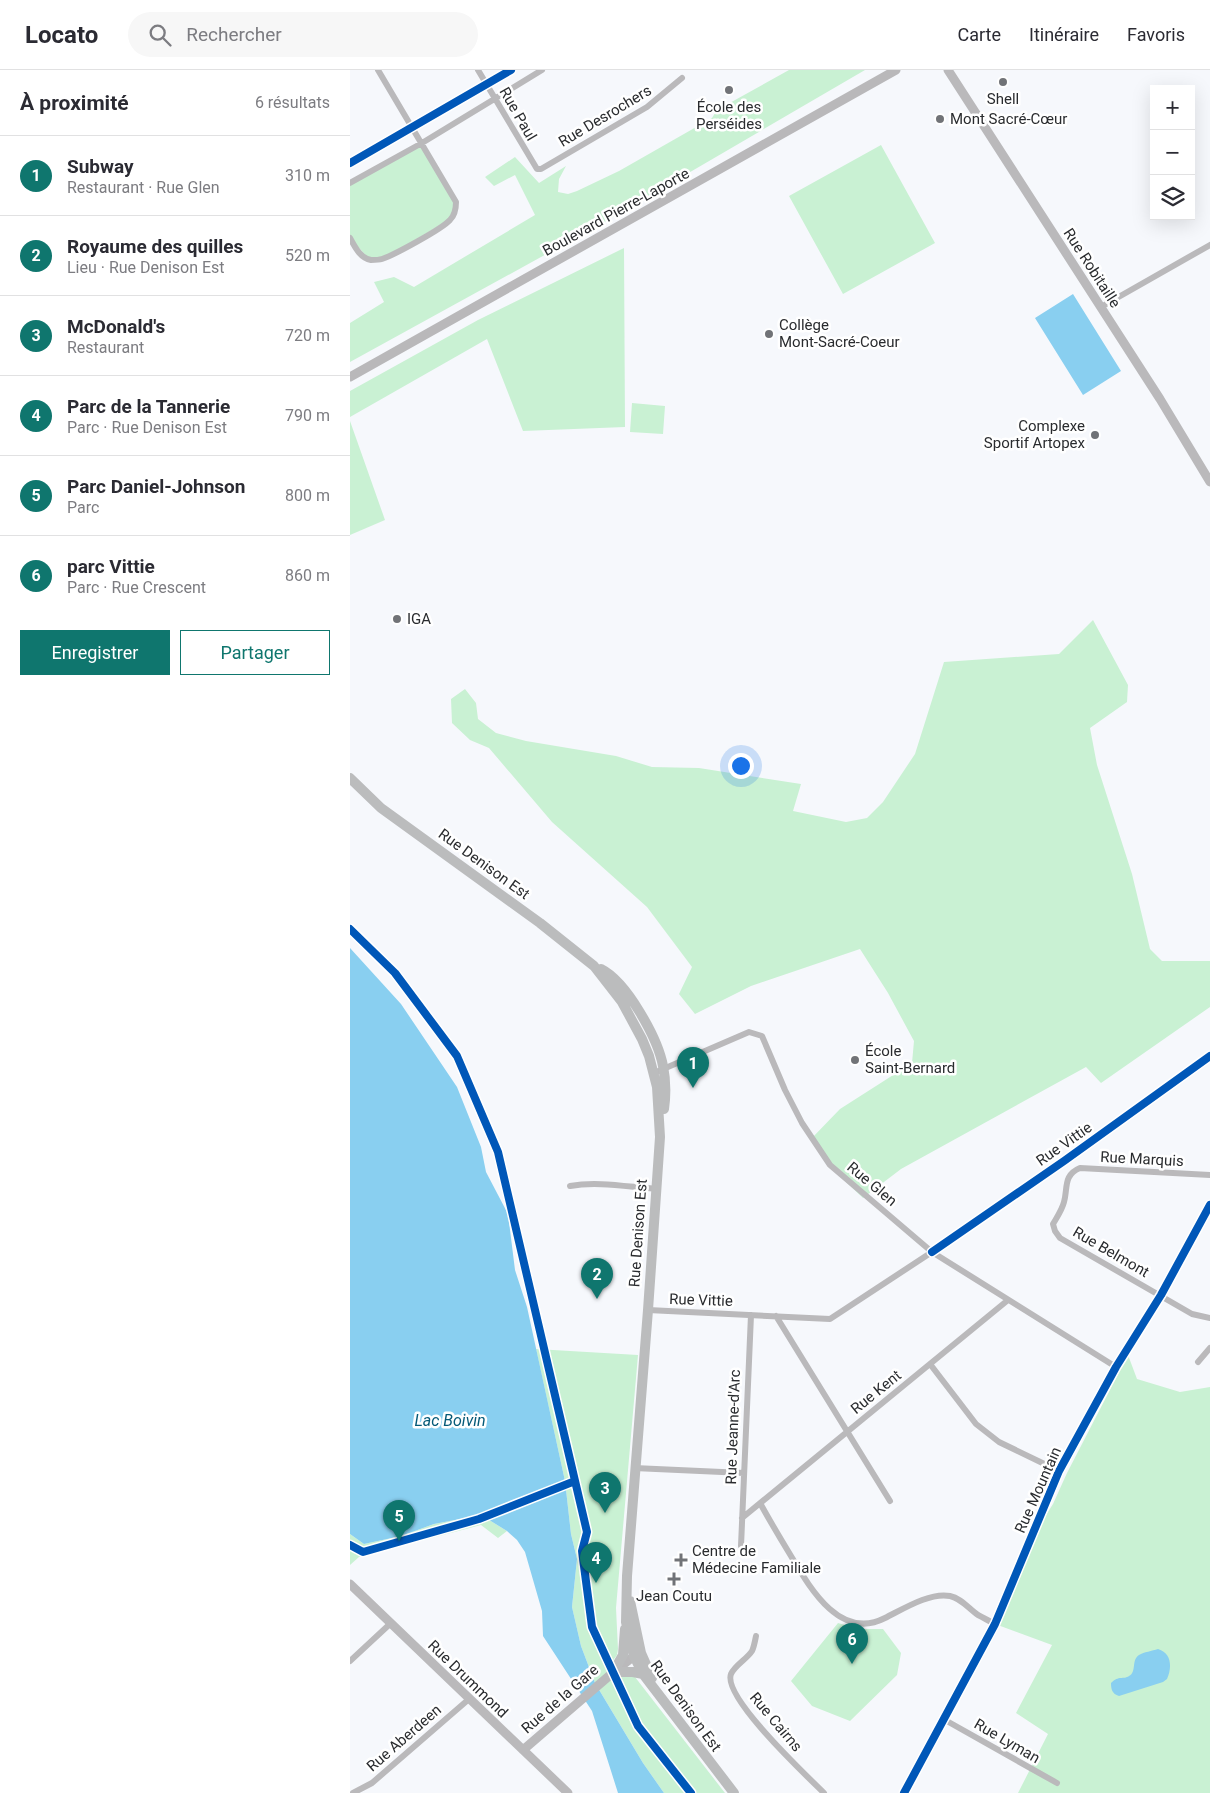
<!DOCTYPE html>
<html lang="fr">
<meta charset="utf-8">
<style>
:root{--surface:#fff;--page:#f7f7f7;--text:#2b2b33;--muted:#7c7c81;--line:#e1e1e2;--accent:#0f766e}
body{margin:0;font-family:Roboto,sans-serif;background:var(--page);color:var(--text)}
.controls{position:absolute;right:15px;top:15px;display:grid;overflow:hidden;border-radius:0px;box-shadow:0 5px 20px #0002}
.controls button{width:45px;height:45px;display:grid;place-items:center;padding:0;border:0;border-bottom:1px solid var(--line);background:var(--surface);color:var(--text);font:25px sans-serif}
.you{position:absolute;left:390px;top:695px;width:18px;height:18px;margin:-12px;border:4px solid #fff;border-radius:50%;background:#1a73e8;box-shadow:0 0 0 8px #1a73e833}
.badge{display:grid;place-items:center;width:32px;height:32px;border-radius:50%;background:var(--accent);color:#fff;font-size:16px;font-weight:700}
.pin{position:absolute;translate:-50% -41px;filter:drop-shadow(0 1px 2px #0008)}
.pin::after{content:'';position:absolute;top:26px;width:18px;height:15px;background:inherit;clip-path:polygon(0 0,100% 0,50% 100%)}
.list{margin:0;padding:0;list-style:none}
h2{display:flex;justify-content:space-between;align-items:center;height:65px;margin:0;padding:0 20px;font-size:21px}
h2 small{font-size:16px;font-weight:400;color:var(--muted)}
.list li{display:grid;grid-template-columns:32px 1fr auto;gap:15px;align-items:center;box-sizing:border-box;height:80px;padding:0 20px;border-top:1px solid var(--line)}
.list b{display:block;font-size:19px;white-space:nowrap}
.list p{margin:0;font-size:16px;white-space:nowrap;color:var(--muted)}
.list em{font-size:16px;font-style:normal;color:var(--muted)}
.actions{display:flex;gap:10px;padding:15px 20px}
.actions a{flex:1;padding:11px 0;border:1px solid var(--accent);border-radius:0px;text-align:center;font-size:18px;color:var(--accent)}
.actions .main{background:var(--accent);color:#fff}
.icon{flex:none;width:28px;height:28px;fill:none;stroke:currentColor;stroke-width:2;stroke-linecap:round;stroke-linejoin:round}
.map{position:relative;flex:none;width:860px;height:1723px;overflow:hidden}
header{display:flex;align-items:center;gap:30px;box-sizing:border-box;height:70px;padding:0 25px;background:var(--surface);border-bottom:1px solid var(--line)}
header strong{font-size:24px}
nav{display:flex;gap:28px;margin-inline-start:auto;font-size:18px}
.search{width:350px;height:45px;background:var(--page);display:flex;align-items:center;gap:12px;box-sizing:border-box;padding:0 18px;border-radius:28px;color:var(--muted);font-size:19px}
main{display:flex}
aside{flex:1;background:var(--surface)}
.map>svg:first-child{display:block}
</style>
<header>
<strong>Locato</strong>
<div class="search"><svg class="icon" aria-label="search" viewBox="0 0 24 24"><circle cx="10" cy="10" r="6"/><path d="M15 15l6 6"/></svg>Rechercher</div>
<nav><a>Carte</a><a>Itinéraire</a><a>Favoris</a></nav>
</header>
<main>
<aside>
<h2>À proximité<small>6 résultats</small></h2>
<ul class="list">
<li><span class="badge">1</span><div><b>Subway</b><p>Restaurant · Rue Glen</p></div><em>310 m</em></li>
<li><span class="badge">2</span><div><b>Royaume des quilles</b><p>Lieu · Rue Denison Est</p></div><em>520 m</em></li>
<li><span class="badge">3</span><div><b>McDonald's</b><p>Restaurant</p></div><em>720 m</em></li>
<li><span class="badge">4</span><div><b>Parc de la Tannerie</b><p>Parc · Rue Denison Est</p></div><em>790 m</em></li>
<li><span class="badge">5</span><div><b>Parc Daniel-Johnson</b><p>Parc</p></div><em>800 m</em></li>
<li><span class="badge">6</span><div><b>parc Vittie</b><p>Parc · Rue Crescent</p></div><em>860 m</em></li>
</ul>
<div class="actions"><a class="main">Enregistrer</a><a>Partager</a></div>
</aside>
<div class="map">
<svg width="860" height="1723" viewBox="0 0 860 1723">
<rect width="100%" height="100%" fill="#f6f8fc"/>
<path fill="#c9f1d3" d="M439,0H515L251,154L0,292V253L34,232L24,212L44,207L64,217L185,145L165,105L144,116L135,107L165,87L189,113L216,96L209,109L208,122L218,124L227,121L269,101L362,48L367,40Z
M72,73L106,132L102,148L33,189H19L0,168V113Z
M531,75L585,173L493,224L439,126Z
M274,178L275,357L173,361L137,269L0,347V321L128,250Z
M282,333L315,336L313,364L280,362Z
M0,351L35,450L0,465Z
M743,550L778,615L777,632L740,658L747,695L782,804L800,879L812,891H860V937L751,1013L736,997L551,1099L513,1128L496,1112L461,1069L490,1039L562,993L564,971L538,923L510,879L401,916L345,944L329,924L342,897L297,837L202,752L139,678L120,670L102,653L101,629L115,619L126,633L128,649L146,663L176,671L266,686L302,697L349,698L451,714L443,741L496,752L517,748L533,732L565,684L594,592L709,584Z
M186,1279L288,1285L266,1538L268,1579L267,1585L257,1599L262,1605L285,1607L375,1723H314L293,1693L245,1613L231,1576L222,1537L227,1489L221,1464L215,1411Z
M778,1285L787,1309L830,1322L860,1317V1723H668L698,1664L666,1643L702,1575L645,1554L678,1474L703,1434L717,1403Z
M131,1445L157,1461L148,1468L131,1455L9,1487L0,1495V1464L14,1474L51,1466L84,1454Z
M488,1553L509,1559H533L551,1583L547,1605L500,1651L462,1636L441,1611Z"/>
<path fill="#89cff0" d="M723,224L771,301L733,325L685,248Z
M0,878L51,934L107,1017L131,1077L136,1102L158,1144L165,1200L177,1237L215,1411L221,1464L227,1489L222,1537L231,1576L245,1613L293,1693L314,1723H268L242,1641L193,1566L192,1541L175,1482L167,1470L157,1461L131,1445L84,1454L51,1466L14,1474L0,1464Z
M808,1579C822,1583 822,1598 817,1609L813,1612L769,1626C762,1624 761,1619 761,1613C769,1605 773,1610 779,1606C787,1602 781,1590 789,1585C794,1582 802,1581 808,1579Z"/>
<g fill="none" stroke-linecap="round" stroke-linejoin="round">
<path stroke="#bab9bb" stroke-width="6" d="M128,0L187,99H191L297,37L332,8
M0,93L161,0
M0,113L72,73L192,0
M0,168C5,177 10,188 21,190C24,190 29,190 32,189C44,185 92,159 100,150C105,145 106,139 106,132L28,0
M751,237L860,175
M304,1003L399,962L412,966L435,1020L452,1053L480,1095L582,1182L766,1297
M860,1105L730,1098C713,1105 718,1118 714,1132C712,1140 707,1147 703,1154L705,1161L710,1168L842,1244L860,1248
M220,1116C248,1111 278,1117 307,1119
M298,1240L480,1249L582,1182L714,1091L860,986
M426,1246L540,1431
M848,1292L860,1278
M580,1294L626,1354L649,1372L709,1401
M284,1398L394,1403
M410,1433C420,1451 430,1468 441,1486C460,1518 490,1571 535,1548C553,1539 580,1522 600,1526C611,1528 619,1539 628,1545C634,1548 639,1551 645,1554
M392,1448L658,1230
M391,1476L401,1245
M406,1566C405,1571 404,1577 402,1581C397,1589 385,1595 381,1604C372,1627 457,1706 474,1723
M0,1591L41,1553
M595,1650L707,1713
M3,1723L22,1713L119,1629"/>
<path stroke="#bab9bb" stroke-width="9" d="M598,0L810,329L860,412
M0,1514L218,1723
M173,1680L259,1606L284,1586L290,1584
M554,1723L645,1554L709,1401L766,1297L811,1225L860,1135"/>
<path stroke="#b9b8ba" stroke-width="9" d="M0,307L546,0"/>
<path stroke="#bbbcbd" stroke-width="10" d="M0,708L31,738L190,853L244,896L272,932L292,969L299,986L307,1017L310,1067L298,1240L277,1506L276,1552L284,1586L293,1604L384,1723
M251,899C277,912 308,969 313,996C316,1011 316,1025 314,1039
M280,1531L291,1583L302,1608
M263,1602L273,1585L275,1559
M263,1602H283L293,1604"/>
<g stroke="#fff" stroke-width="11">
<path id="cycleway" d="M0,93L161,0
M0,859L45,903L107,986L148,1082L237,1462L232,1481L242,1557L288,1656L341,1723
M582,1182L714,1091L860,986
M0,1475L13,1482L129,1449L225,1411
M554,1723L645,1554L709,1401L766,1297L811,1225L860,1135"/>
</g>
<use href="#cycleway" stroke="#0057b8" stroke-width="8"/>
</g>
<g fill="#717377" stroke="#fff" stroke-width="2">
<circle cx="653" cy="12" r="5"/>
<circle cx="379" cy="20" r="5"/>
<circle cx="590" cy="49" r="5"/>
<circle cx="419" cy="264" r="5"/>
<circle cx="745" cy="365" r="5"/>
<circle cx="47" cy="549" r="5"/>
<circle cx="505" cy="990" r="5"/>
<path d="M328.5 1482.5h5v5h5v5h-5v5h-5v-5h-5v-5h5z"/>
<path d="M321.5 1501.5h5v5h5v5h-5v5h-5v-5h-5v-5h5z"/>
</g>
<g text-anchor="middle" stroke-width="5" stroke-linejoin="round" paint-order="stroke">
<g font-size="15" fill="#2a2c2f" stroke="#fff" text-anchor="start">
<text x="653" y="34" text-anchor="middle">Shell</text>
<text x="379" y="42" text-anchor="middle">École des<tspan x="379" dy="17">Perséides</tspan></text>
<text x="600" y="54">Mont Sacré-Cœur</text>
<text x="429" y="260">Collège<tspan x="429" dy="17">Mont-Sacré-Coeur</tspan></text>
<text x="735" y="361" text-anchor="end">Complexe<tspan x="735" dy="17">Sportif Artopex</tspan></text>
<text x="57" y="554">IGA</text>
<text x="515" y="986">École<tspan x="515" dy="17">Saint-Bernard</tspan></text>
<text x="342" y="1486">Centre de<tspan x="342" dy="17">Médecine Familiale</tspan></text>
<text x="324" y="1531" text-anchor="middle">Jean Coutu</text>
</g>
<g font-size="15" fill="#2a2c2f" stroke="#fff">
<text transform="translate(168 44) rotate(60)" y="5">Rue Paul</text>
<text transform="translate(255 46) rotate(-31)" y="5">Rue Desrochers</text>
<text transform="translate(266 142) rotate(-29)" y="5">Boulevard Pierre-Laporte</text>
<text transform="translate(742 198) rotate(57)" y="5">Rue Robitaille</text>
<text transform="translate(134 794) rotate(36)" y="5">Rue Denison Est</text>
<text transform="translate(714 1074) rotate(-35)" y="5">Rue Vittie</text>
<text transform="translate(792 1089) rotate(3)" y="5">Rue Marquis</text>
<text transform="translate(522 1114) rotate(40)" y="5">Rue Glen</text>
<text transform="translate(288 1163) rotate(-86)" y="5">Rue Denison Est</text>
<text transform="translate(761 1182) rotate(30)" y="5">Rue Belmont</text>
<text transform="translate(351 1230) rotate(2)" y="5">Rue Vittie</text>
<text transform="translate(526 1322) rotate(-39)" y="5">Rue Kent</text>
<text transform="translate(383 1357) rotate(-88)" y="5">Rue Jeanne-d'Arc</text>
<text transform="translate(688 1420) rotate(-66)" y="5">Rue Mountain</text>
<text transform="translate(118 1609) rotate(44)" y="5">Rue Drummond</text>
<text transform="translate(210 1629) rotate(-41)" y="5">Rue de la Gare</text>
<text transform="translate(336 1636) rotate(54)" y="5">Rue Denison Est</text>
<text transform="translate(426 1652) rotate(50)" y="5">Rue Cairns</text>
<text transform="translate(54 1668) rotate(-41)" y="5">Rue Aberdeen</text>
<text transform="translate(657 1671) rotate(30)" y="5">Rue Lyman</text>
</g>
<g font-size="16" font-style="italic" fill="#055a78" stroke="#fff">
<text x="100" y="1356">Lac Boivin</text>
</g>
</g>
</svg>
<div class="controls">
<button>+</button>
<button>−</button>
<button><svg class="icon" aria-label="layers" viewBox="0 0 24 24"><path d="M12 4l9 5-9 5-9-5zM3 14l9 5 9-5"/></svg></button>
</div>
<div class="you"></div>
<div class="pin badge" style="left:343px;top:1018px">1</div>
<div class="pin badge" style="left:247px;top:1229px">2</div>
<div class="pin badge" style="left:255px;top:1443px">3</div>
<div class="pin badge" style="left:246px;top:1513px">4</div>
<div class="pin badge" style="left:49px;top:1471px">5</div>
<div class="pin badge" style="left:502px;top:1594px">6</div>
</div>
</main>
